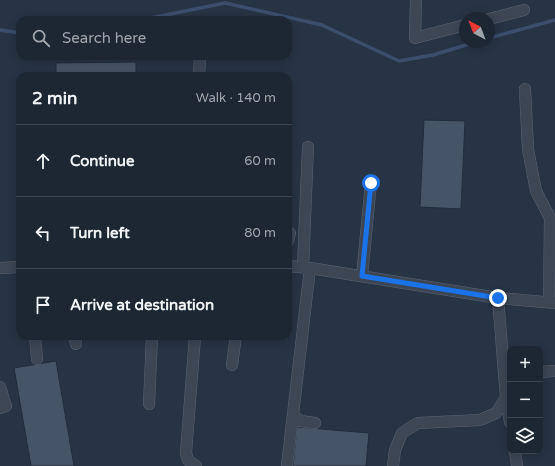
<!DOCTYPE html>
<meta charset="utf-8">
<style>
:root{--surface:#1d2734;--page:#2a3340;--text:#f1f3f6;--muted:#a0a5ac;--line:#3b444f}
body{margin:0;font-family:"Varela Round",sans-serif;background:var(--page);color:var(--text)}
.controls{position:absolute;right:12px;bottom:12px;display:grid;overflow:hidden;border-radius:8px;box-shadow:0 2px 10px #0003}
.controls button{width:36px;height:36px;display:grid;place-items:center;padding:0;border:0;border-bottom:1px solid var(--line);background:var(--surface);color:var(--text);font:20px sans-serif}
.compass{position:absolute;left:459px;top:12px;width:36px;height:36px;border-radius:50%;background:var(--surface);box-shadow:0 2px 10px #0003;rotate:318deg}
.stop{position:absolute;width:12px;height:12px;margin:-9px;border:3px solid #1a73e8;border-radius:50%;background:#fff}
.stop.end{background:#1a73e8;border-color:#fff;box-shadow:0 1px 4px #0008}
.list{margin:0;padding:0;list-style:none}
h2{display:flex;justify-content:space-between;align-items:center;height:52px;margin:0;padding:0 16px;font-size:17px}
h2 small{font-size:13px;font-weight:400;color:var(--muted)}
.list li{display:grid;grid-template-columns:26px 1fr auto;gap:12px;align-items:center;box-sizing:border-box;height:72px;padding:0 16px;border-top:1px solid var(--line)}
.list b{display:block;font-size:15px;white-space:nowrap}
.list em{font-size:13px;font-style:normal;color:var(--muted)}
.icon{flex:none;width:22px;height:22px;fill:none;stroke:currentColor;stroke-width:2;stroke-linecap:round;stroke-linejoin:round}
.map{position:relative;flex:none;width:555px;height:466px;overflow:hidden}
.search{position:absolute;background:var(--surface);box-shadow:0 2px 10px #0003;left:16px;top:16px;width:276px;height:44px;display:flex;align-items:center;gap:10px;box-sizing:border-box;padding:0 14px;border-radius:12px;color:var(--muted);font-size:15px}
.panel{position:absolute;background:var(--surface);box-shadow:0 2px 10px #0003;left:16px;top:72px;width:276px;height:268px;border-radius:12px}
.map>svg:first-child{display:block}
</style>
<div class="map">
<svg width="555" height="466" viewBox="0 0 555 466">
<rect width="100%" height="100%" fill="#273445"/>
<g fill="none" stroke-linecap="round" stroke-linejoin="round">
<path stroke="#3b4f6d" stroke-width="3.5" d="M141,20L225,3L322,25L399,61L433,55L476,42
M0,30L20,33
M489,38L555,20"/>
</g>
<path fill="#465467" stroke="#222d3c" d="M136,62V76H56V63Z
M424,120L465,121L461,209L420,207Z
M56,361L74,466H31L14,368Z
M297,427L369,433L366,466H293Z"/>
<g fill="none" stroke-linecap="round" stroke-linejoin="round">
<g stroke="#5a6472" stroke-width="12">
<path id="minor" d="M416,0L415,38L465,25
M489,19L524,10
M199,76L200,56
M525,89L528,149L536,191L550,218L549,302
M288,241L290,233
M288,266L310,268L498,298L555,303
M303,267L308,147
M0,268L20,267
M362,276L371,183
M35,336L37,359
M74,336L76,344
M195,336L186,453L188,460L196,466
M232,365L236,336
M540,372L555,371
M0,387L6,406L0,408
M506,398L510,422
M149,404L152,336
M293,414L300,421L315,423
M515,451L517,466
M287,466L310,268
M393,466L395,450L402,433L418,423L480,420L496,413L506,398L498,298"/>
</g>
<use href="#minor" stroke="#3c4655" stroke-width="11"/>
</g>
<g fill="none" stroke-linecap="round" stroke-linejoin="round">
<path stroke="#1a73e8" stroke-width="5" d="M371,183L362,276L498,298"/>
</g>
</svg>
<div class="controls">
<button>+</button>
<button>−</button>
<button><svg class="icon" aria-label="layers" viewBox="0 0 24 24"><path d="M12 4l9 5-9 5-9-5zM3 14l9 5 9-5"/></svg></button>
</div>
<svg class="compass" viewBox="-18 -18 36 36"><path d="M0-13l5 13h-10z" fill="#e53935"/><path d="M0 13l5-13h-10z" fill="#a0a5ac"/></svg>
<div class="stop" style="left:371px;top:183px"></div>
<div class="stop end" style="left:498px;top:298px"></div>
<div class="search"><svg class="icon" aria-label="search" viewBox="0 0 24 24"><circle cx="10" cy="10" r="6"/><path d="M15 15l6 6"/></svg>Search here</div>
<section class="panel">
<h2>2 min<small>Walk · 140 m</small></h2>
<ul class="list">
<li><svg class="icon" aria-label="ahead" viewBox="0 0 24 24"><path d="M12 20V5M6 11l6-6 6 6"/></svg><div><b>Continue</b></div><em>60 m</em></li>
<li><svg class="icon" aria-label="left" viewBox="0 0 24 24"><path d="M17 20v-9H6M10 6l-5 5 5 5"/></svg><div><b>Turn left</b></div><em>80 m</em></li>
<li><svg class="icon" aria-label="arrive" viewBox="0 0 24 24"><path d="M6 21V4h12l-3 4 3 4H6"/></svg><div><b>Arrive at destination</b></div></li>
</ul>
</section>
</div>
